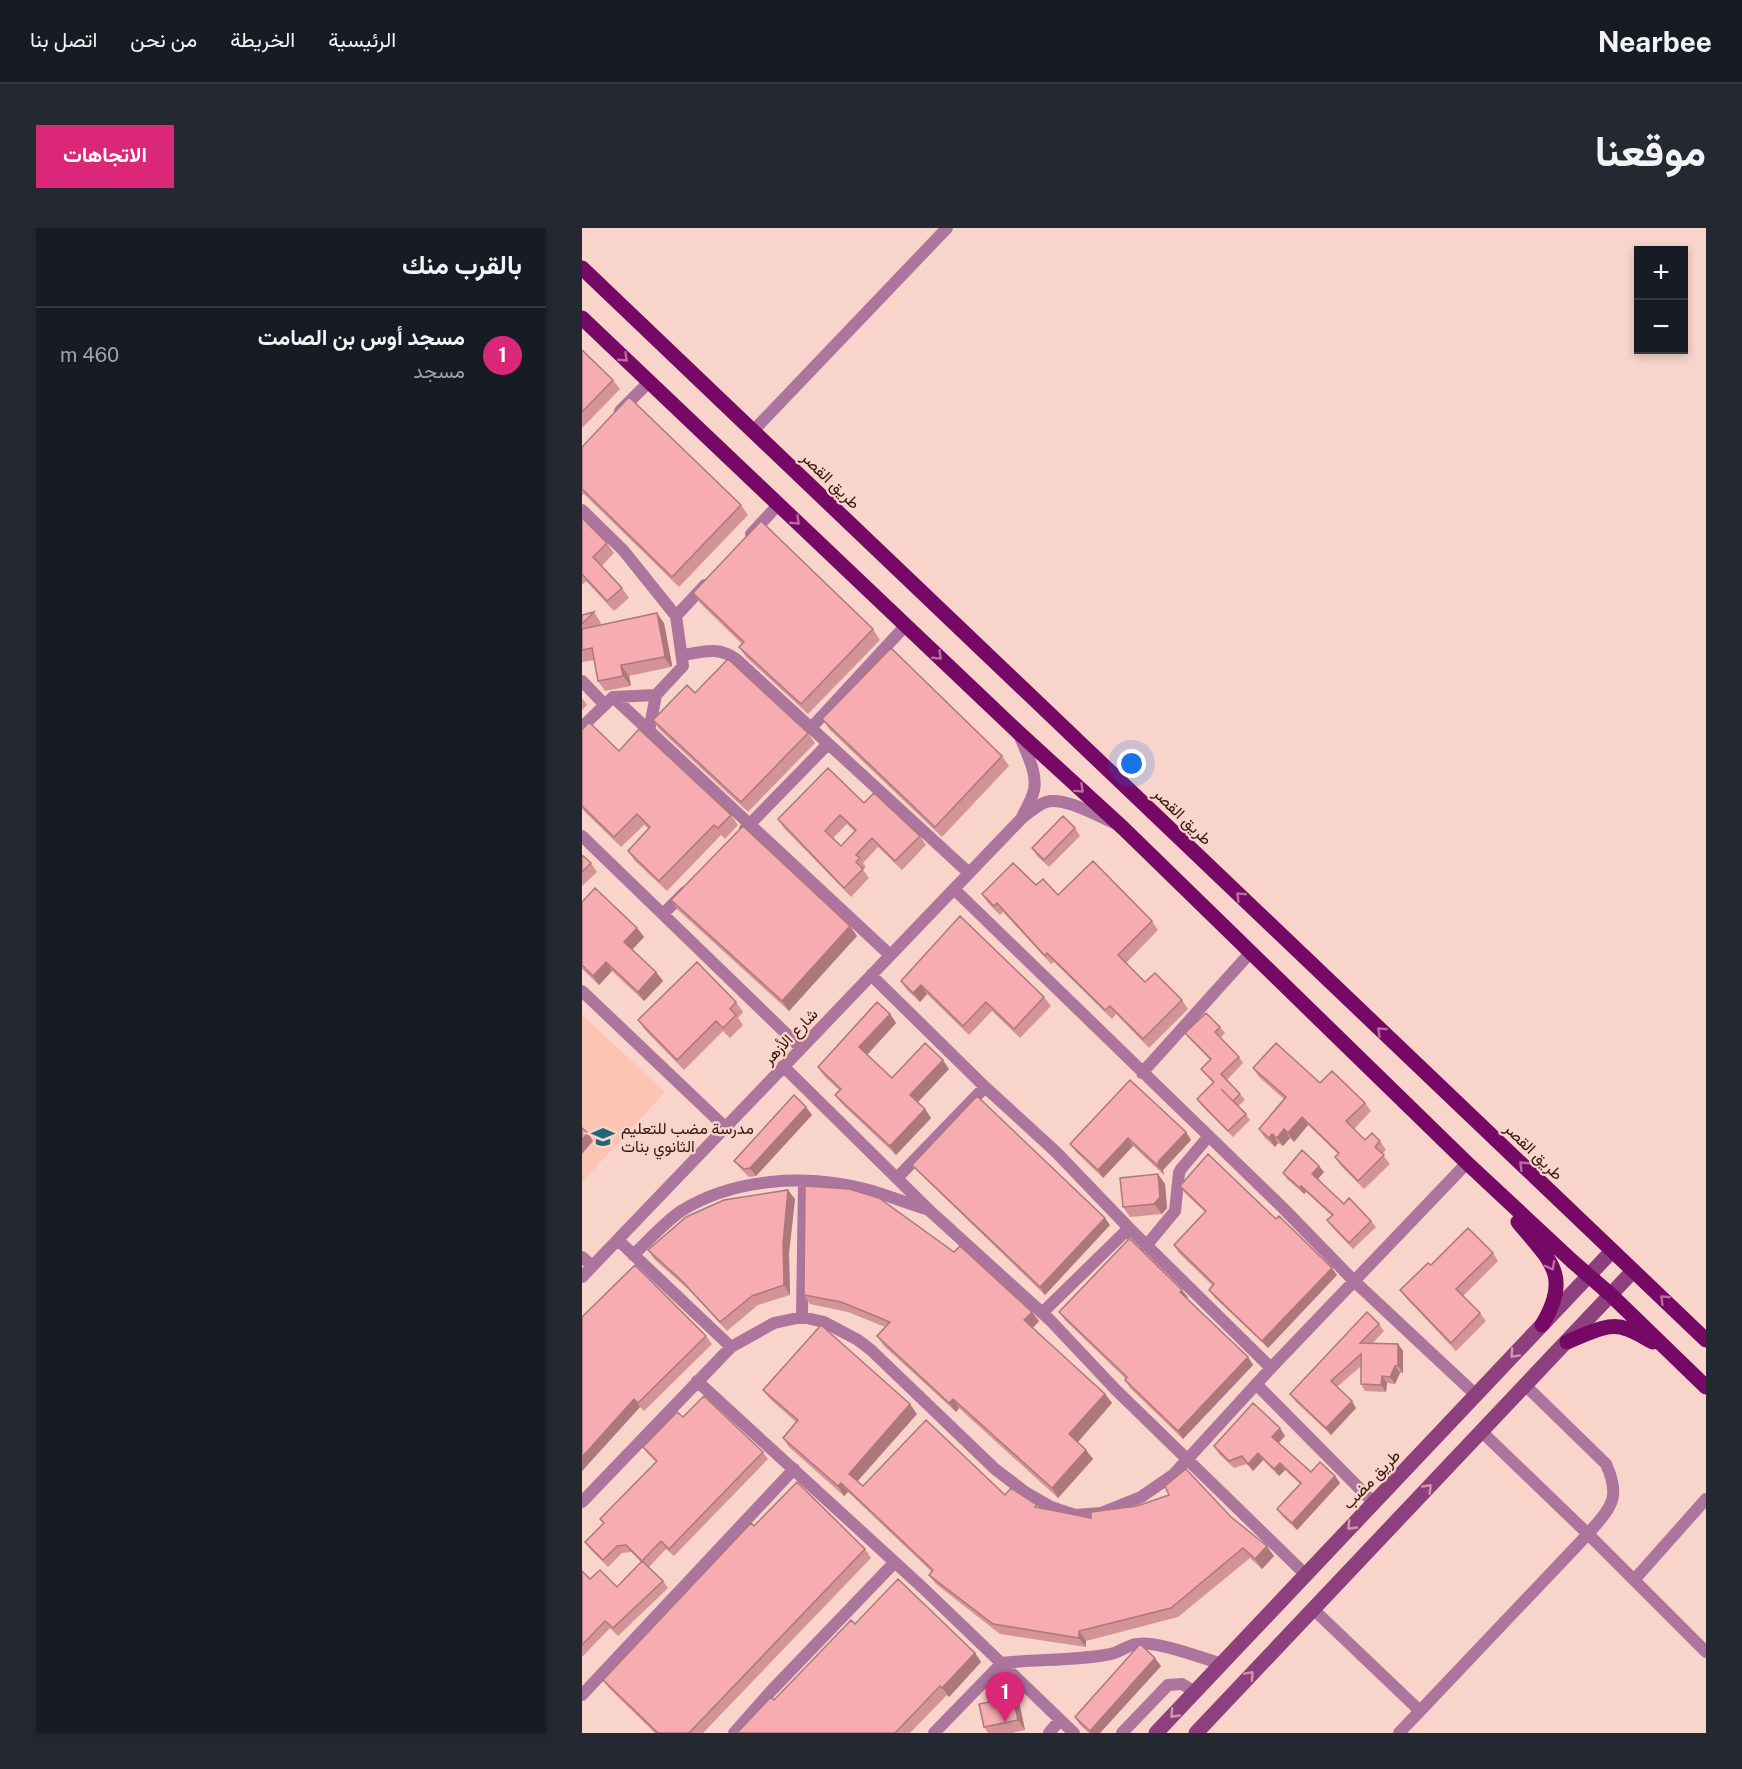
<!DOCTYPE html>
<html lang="ar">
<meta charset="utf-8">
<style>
:root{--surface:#171b24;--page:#242831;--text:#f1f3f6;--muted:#9ea1a6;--line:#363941;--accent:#db2777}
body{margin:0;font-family:"Public Sans",Vazirmatn,sans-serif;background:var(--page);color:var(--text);direction:rtl}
.controls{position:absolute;right:18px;top:18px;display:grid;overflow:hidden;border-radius:0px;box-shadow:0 3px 9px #0003}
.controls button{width:54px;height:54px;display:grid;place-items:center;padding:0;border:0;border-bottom:2px solid var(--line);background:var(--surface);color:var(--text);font:30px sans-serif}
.you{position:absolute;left:550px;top:536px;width:21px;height:21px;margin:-15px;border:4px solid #fff;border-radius:50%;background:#1a73e8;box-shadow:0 0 0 9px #1a73e833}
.badge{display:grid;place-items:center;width:39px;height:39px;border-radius:50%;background:var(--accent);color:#fff;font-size:20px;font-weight:700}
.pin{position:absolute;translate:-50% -50px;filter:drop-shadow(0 2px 3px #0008)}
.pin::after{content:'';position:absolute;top:32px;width:21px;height:18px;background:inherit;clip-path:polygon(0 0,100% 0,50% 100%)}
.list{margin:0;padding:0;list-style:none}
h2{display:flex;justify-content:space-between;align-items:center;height:78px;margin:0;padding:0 24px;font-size:26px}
h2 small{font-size:20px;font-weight:400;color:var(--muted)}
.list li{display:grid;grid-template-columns:39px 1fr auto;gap:18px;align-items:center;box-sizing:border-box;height:96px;padding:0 24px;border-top:2px solid var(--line)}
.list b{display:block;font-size:22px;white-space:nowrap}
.list p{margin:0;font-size:20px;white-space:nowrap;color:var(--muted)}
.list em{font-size:20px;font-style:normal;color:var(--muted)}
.map{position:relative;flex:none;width:1124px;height:1505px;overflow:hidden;direction:ltr;border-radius:0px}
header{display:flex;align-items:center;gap:36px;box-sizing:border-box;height:84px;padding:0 30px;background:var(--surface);border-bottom:2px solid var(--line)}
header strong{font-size:28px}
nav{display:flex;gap:33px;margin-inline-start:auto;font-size:21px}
.intro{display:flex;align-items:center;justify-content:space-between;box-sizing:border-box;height:144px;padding:0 36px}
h1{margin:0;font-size:42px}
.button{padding:15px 27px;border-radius:0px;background:var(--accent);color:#fff;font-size:21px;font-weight:700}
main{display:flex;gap:36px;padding:0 36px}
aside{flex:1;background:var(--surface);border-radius:0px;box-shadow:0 3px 9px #0003}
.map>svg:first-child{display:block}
</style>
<header>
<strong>Nearbee</strong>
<nav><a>الرئيسية</a><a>الخريطة</a><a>من نحن</a><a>اتصل بنا</a></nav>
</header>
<div class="intro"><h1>موقعنا</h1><a class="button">الاتجاهات</a></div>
<main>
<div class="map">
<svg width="1124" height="1505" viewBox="0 0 1124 1505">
<rect width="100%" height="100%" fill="#f8d4ca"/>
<path fill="#fdc3b3" d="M0,787L83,864L0,954Z"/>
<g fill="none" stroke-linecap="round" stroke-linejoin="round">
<path stroke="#ab759d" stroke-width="12" d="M38,183L67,154
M171,203L365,0
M0,282L41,322L94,388L101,438L74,467L31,469L0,499
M169,306L197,276
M94,388L123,357
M101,427C121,424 136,418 154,431L387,645
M0,453L23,477
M31,469L308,727
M229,500L324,397
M67,503L74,467
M437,506C443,523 456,544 452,562C450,571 444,581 440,589
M163,601L246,516
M0,608L219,820
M372,661L701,980L772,1053L894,1167
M81,686L103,664
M289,747L403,859L474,924L547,1000L689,1140
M0,763L143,899
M201,838L348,983L468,1092L534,1162L723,1346
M560,845L668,725
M315,950L403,859
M36,1012L149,1119
M564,1018L593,983L597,945L599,941L626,909
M51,1027C67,1012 82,995 99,983C152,950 223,946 283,961C303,966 324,975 344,981
M0,1029L10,1038
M0,1049L440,590C447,585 455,577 464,574C481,568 516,588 532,595
M460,1085L547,1000
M220,1089L222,953
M115,1153L341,1360L492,1505
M674,1156L792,1275
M943,1157L1024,1236C1040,1271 1028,1280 1006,1306L1124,1424
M0,1274L149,1119L192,1095L220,1089L242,1094L276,1112L289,1122L413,1241L443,1264L469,1279L493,1287L519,1285L559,1269L591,1247L689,1140L885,935
M1052,1352L1124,1271
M731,1381L838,1483L817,1505
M0,1467L212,1241
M838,1483L1006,1306L900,1204
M152,1505L190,1462L313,1334
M352,1505L420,1435C456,1431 493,1433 529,1426C538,1424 546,1417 555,1416C573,1412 620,1430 640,1436
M467,1505L478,1492
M540,1505L586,1457L600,1456L613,1464"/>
<path stroke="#8e3f7d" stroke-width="15" d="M574,1505L1030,1023
M614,1505L1051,1043"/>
<path stroke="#770966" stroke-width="15" d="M0,40L1124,1112
M0,90L436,504L541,600L885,935L990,1033L1029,1067L1124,1159
M936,994C968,1033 990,1047 960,1097
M985,1114C1003,1107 1026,1093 1045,1101C1054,1104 1063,1110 1071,1114"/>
</g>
<path fill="#d49497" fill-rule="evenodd" d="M0,122L31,152L38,161L0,200Z
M0,219L159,277L166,287L97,359L2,266L0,267Z
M0,290L25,315L32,325L20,338L40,360L47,370L32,383L4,353L0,357Z
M111,365L291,401L298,412L226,486L164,429L157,419L160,416L118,375Z
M12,384L19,395L17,397L82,395L90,437L89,439L47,448L49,458L23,463L16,453L12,432L0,434V387Z
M113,465L226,505L233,515L166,584L78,502L71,492Z
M0,470L5,477L0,482Z
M240,491L420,528L427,538L360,609L248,502Z
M0,502L149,587L156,597L143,611L139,607L85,663L53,633L46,623L67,601L62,597L39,619L0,581Z
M282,575L338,608L344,617L320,642L296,619L281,635L284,639L281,642L287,650L269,669L202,600L196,591ZM265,596L273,604L259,618L251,610Z
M493,600L498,608L467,639L455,628L450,620Z
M0,627L9,635L15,644L0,658Z
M454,657L476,667L570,693L576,702L544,735L563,754L600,772L606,781L567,820L534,786L530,791L472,734L469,736L421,684L418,687L406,675L400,666Z
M89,672L268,698L275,708L207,783L96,682Z
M0,674L55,700L62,709L50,721L74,744L81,753L62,773L30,743L17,757L0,741Z
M319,753L462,769L469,778L438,810L410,783L387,807L345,766L338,774L325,762Z
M154,774L161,784L156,790L161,797L148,810L141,803L102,842L63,802L56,792Z
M308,786L314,795L285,827L310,850L367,841L336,874L349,890L314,927L260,876L253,867L257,862L242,848L236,839Z
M638,799L643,805L638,810L657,829L661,835L645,852L658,866L663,872L656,878L664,886L668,892L651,909L619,877L615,871L631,855L624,847L619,841L628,832L608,811L603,805Z
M671,840L738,855L783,875L789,883L772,901L783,912L798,913L804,922L800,926L808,936L782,961L759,938L753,929L756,926L726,897L712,914L708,910L701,918L696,915L693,919L683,910L677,901L702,871L677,849Z
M224,879L230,887L174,948L167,949L158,940L152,933Z
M604,904L609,912L581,942L582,947L551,918L521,950L494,924L488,916Z
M330,937L528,997L463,1067L336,944Z
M737,938L742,944L735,952L762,976L789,993L794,999L771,1021L750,999L745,992L750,988L724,964L722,966L705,951L701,945Z
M576,946L583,956L585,980L580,986L548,989L541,979Z
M598,958L694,991L755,1047L686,1120L633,1070L627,1062L631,1058L597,1025L592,1017L623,984L603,965Z
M213,971L207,1025L208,1067L176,1077L145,1103L107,1062L72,1031L66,1022Z
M911,1025L916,1033L881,1068L898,1085L904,1093L874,1123L824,1070L818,1062L849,1037Z
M222,1067L450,1084L457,1093L451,1100L523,1166L530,1175L496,1214L504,1222L511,1231L476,1270L377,1180L374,1184L302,1118L295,1108L303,1099L266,1084L228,1076Z
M606,1069L604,1071L666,1129L671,1137L601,1211L548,1160L543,1152L544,1151L483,1092L477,1084Z
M0,1089L124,1108L130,1116L62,1183L58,1179L0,1243Z
M797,1096L802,1103L790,1116H816L821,1123V1145H818L813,1156L805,1155L804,1164L783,1163L779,1156V1138L755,1159L774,1180L749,1207L713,1173L708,1166Z
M181,1162L335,1186L275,1253L281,1258L423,1267L457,1280L509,1290L649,1289L692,1328L680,1341L668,1330L596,1389L504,1413V1419L418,1406L354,1356L347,1347L350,1344L266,1264L262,1268L207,1219L201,1210L214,1194L188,1171Z
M101,1189L181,1224L186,1231L92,1328L84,1321L67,1339L81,1353L86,1360L36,1408L28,1400L0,1429V1343L8,1351L35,1359L59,1334L49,1324L40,1325L26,1339L8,1321L3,1314L21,1295L18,1291L74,1234L66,1226L61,1219Z
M703,1208L697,1215L729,1244L753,1248L758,1255L715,1302L700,1288L695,1281L718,1256L703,1242L697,1248L681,1232L671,1243L665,1236L652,1240L637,1226L632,1218Z
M172,1298L283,1321L289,1330L121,1505H73L27,1460L21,1452Z
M273,1396L393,1425L399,1434L367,1469L365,1467L328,1505H155L192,1472Z
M579,1438L518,1505H507L498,1497L493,1489Z
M429,1459L436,1469L443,1502L430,1505H406L402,1499Z"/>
<path fill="#ac787b" d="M75,385L82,395L90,437L89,439L82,429Z
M39,437L47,448L49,458L41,448Z
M268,698L275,708L207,783L200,773Z
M55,700L62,709L49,723L42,714Z
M24,734L30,743L17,757L11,748Z
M74,744L81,753L62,773L56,764Z
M339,757L345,766L338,774L331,765Z
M308,786L314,795L284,828L277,819Z
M361,832L367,841L334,876L328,867Z
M224,879L230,887L174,948L168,940Z
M343,881L349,890L314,927L308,918Z
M720,889L726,897L712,914L706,905Z
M702,901L708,910L701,918L695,910Z
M604,904L609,912L581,942L582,947L577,939L576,934Z
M6,905L11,913L0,926V912Z
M690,906L696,915L693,919L687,910Z
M546,910L551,918L521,950L516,942Z
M737,938L742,944L734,953L730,946Z
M576,946L583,956L585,980L580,986L572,976Z
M719,958L724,964L722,966L718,960Z
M206,962L213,971L207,1025L208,1067L202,1057L201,1016Z
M523,990L528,997L463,1067L458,1059Z
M750,1040L755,1047L686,1120L680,1113Z
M600,1062L606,1069L603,1072L598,1064Z
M450,1084L457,1093L449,1102L442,1092Z
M816,1116L821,1123V1145L816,1138Z
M666,1129L671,1137L601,1211L596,1203Z
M813,1138L818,1145L813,1156L808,1149Z
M800,1148L805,1155L804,1164L799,1157Z
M523,1166L530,1175L494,1216L487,1206Z
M52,1171L58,1179L0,1243V1229Z
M371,1171L377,1180L374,1184L367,1175Z
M770,1173L774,1180L749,1207L744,1200Z
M328,1176L335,1186L274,1255L267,1246Z
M698,1200L703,1208L695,1216L690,1209Z
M504,1222L511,1231L476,1270L470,1260Z
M676,1225L681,1232L671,1243L666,1236Z
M698,1235L703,1242L697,1248L692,1241Z
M753,1248L758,1255L715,1302L710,1295Z
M259,1255L266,1264L262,1268L256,1258Z
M685,1318L692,1328L680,1341L673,1331Z
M497,1403L504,1413V1419L497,1410Z
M393,1425L399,1434L367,1469L360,1460Z
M573,1430L579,1438L518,1505H509L508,1503Z
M429,1459L436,1469L443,1502L436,1492Z"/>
<path fill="#f6acb0" stroke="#ac787b" stroke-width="1.5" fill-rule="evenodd" d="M0,122L31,152L0,184Z
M47,169L159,277L90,349L0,261V219Z
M0,290L25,315L11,329L40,360L25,373L0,346Z
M179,293L291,401L219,476L157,419L162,414L111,365Z
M12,384L0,396V387Z
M75,385L83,427L82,429L39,437L41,448L16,453L10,420L0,422V401Z
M309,420L420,528L353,599L240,491Z
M146,431L226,505L159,574L71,492L105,457L113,465Z
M7,494L37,523L57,501L149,587L136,600L132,597L77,653L46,623L68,599L55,586L32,609L0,578V502Z
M246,540L282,575L292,565L338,608L313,633L290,610L274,627L278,630L274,634L281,641L262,660L196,591ZM258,587L274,602L259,618L243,603Z
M481,588L493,600L462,632L450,620Z
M161,598L268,698L200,773L89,672Z
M0,627L9,635L0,644Z
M511,633L570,693L536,727L563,754L573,745L600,772L561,811L528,778L523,782L465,725L463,728L415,675L412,678L400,666L431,635L454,657L461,651L476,667Z
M13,660L55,700L42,714L74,744L56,764L24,734L11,748L0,737V674Z
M378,688L462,769L432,801L404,774L381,798L339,757L331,765L319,753Z
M115,734L154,774L148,781L154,787L141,800L134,793L95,832L56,792Z
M295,774L308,786L277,819L310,850L343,815L361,832L328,867L343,881L308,918L253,867L259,861L236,839Z
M624,785L638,799L633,804L657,829L639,846L658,866L651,873L639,861L664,886L646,903L615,871L632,854L619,841L629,831L603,805Z
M694,815L738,855L750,843L783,875L764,893L783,912L790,905L798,913L793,919L802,927L776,953L753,929L757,925L720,889L706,905L702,901L695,910L690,906L687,910L677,901L704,869L671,840Z
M548,852L604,904L576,934L577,939L546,910L516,942L488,916Z
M212,867L224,879L168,940L162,941L152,933Z
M395,868L523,990L458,1059L330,937Z
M0,900L6,905L0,912Z
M720,922L737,938L730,946L762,976L767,970L789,993L767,1015L745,992L751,987L719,958L718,960L701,945Z
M626,926L694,991L697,988L750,1040L680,1113L627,1062L632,1056L592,1017L624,983L598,958Z
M576,946L578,969L572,976L541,979L538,950Z
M223,958L267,961L297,970L372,1024L378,1018L450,1084L442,1092L523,1166L487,1206L504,1222L470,1260L371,1171L367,1175L295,1108L308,1094L259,1074L222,1067Z
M206,962L201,1016L202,1057L170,1068L138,1094L100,1053L66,1022L104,989L142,972Z
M886,1000L911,1025L874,1061L898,1085L869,1115L818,1062L846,1035L849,1037Z
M545,1008L600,1062L598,1064L666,1129L596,1203L543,1152L545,1149L477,1084L546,1012Z
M53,1037L124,1108L56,1175L52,1171L0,1229V1089Z
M785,1084L797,1096L778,1115L816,1116V1138H813L808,1149L800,1148L799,1157L779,1156V1126L749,1153L770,1173L744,1200L708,1166Z
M239,1097L328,1176L267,1246L281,1258L344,1192L423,1267L429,1260L455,1277L453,1279L484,1285L509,1290V1284L555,1278L587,1267L583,1258L604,1241L649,1289L685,1318L673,1331L661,1320L589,1380L497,1403V1410L411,1396L347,1347L351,1342L259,1255L256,1258L201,1210L216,1192L181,1162Z
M122,1168L181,1224L87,1321L79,1313L60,1333L44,1317L35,1318L21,1332L3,1314L22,1295L18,1291L75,1233L61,1219L95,1184L101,1189Z
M671,1175L698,1200L690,1209L729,1244L738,1234L753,1248L710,1295L695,1281L719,1255L698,1235L692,1241L676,1225L666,1236L660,1228L647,1233L632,1218Z
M215,1254L283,1321L107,1505H76L21,1452L169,1295L172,1298Z
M60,1333L81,1353L31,1400L23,1393L0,1417V1343L8,1351L18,1342L35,1359Z
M316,1351L393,1425L360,1460L358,1458L313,1505H155L189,1469L192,1472L269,1392L273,1396Z
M558,1416L573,1430L508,1503L493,1489Z
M429,1459L436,1492L402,1499L397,1476L407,1474L405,1464Z"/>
<defs><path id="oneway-chevron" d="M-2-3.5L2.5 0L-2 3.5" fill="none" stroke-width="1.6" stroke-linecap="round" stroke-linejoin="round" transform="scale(1.5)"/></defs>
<g stroke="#b86e98">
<use href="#oneway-chevron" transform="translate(42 130) rotate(43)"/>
<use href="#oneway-chevron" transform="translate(214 293) rotate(44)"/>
<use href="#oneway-chevron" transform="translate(356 428) rotate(44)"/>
<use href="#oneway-chevron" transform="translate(498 561) rotate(42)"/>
<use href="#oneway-chevron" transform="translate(658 668) rotate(-136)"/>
<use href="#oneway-chevron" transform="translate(799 803) rotate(-136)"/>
<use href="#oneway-chevron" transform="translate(941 937) rotate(-136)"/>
<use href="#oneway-chevron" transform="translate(969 1038) rotate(62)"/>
<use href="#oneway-chevron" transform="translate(1082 1071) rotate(-136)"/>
</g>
<g stroke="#ce98ab">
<use href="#oneway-chevron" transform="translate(932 1126) rotate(133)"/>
<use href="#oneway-chevron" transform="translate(846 1260) rotate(-46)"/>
<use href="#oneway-chevron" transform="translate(769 1298) rotate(134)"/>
<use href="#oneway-chevron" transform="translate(668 1447) rotate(-47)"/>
<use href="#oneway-chevron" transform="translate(592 1486) rotate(133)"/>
</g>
<defs>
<g id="school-bare" transform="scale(1.8)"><path d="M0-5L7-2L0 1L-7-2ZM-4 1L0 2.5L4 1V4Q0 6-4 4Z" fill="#226778" stroke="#f8d4ca" stroke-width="2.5" paint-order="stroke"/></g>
</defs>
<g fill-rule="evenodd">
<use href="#school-bare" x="21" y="909"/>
</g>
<g text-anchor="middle" stroke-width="4.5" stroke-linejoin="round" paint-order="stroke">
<g font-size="16" fill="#34150c" stroke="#f8d4ca">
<text transform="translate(249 252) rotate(44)" y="6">طريق القصر</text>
<text transform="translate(601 588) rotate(44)" y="6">طريق القصر</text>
<text transform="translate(208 808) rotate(-46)" y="6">شارع الأزهر</text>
<text transform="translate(952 923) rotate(44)" y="6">طريق القصر</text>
<text transform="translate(789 1251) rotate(-46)" y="6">طريق مضب</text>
</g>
<g font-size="16" fill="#34150c" stroke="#f8d4ca" text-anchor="start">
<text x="39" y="906">مدرسة مضب للتعليم<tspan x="39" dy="18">الثانوي بنات</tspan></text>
</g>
</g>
</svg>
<div class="controls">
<button>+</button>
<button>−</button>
</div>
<div class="you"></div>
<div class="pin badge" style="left:423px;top:1494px">1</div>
</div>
<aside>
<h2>بالقرب منك<small></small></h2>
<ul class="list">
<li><span class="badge">1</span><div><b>مسجد أوس بن الصامت</b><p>مسجد</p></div><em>460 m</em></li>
</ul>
</aside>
</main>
